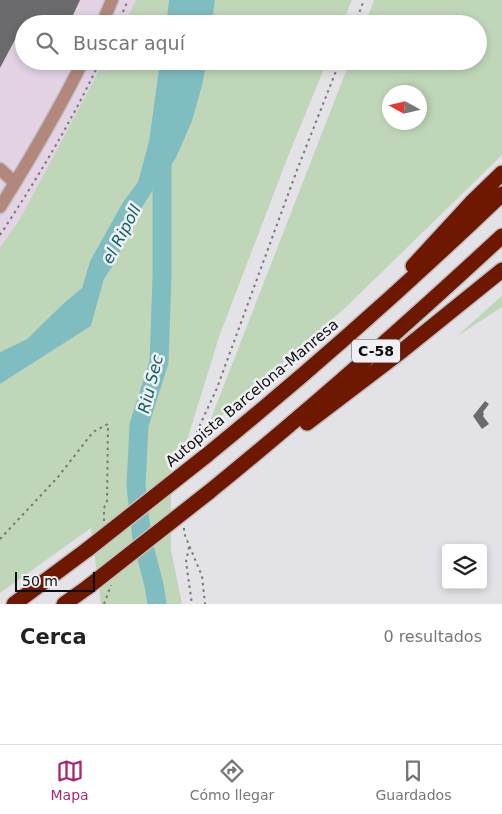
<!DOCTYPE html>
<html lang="es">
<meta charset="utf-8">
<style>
:root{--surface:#fff;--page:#f6f6f6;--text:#222;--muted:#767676;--line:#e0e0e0;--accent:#a92673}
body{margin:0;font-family:"DejaVu Sans",sans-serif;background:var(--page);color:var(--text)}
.controls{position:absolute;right:15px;bottom:15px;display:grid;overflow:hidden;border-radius:5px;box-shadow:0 2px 8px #0003}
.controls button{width:45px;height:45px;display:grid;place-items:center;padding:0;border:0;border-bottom:1px solid var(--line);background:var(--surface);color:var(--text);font:25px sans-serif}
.compass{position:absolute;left:382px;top:85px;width:45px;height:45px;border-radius:50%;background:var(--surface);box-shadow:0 2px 8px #0003;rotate:278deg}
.scale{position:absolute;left:15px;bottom:12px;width:80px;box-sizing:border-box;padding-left:5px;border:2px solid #0d0d0e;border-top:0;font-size:14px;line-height:18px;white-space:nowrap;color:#0d0d0e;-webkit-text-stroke:4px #f0eff3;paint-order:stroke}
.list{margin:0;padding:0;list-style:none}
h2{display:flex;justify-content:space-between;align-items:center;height:65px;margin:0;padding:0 20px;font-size:21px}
h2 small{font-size:16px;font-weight:400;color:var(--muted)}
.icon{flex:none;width:28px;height:28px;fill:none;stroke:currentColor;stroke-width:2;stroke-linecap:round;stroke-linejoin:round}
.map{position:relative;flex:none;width:502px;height:604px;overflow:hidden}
.search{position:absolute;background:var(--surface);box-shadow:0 2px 8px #0003;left:15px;right:15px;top:15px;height:55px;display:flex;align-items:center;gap:12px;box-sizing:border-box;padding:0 18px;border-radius:28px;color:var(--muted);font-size:19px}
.sheet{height:140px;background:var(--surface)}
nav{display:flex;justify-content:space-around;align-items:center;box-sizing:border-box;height:70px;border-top:1px solid var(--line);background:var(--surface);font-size:14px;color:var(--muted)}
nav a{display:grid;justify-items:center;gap:2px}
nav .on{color:var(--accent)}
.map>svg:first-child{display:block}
</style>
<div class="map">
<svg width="502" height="604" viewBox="0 0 502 604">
<rect width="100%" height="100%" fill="#e3e2e6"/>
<path fill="#e3d3e5" d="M0,0H136L124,24H24V61H104L20,219L0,247Z"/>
<path fill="#bfd7b8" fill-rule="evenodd" d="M136,0H169L166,24H124Z
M215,0H352L342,24H212Z
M374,0H502V155L345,308L218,419L210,421L350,61H478V24H365ZM390,92H420V122H390Z
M104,61H160L149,141L138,182L123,202L90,261L82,288L65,302L27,339L0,352V247L20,219Z
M207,61H327L287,159L219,337L185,447L171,455V550L182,604H101L91,528L0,593V384L91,326L104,279L116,261L130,227L153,190L176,158L192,121L202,86Z
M502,296V307L456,337L496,301Z"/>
<path fill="#80bdc0" d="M169,0H215L212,24H166Z
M160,61H207L202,86L192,121L176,158L153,190L130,227L116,261L104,279L91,326L0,384V352L27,339L65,302L82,288L90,261L123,202L138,182L149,141Z"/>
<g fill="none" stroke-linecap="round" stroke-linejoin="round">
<path stroke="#80bdc0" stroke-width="19" d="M157,604L154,585L142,539L136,486L139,425L159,362L162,276V153"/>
</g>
<path fill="#6b6a6d" d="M0,0H80L69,24H24V37L18,34L0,68Z
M485,401L489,404L483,412L484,414L483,416L489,424L482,429L473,416Z"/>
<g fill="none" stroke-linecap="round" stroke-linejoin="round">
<g stroke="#c1c0c3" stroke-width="15">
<path id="minor" d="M102,24L112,0
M0,169L15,183
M0,207C30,159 58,111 83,61"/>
</g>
<g stroke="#c1c0c3" stroke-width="18">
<path id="highway" d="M413,266L471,203L502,173
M307,423L403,350L502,270
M207,455C309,372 407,285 502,194
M209,492C310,410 407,324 502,236
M14,604L88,549
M64,604L88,587"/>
</g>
<path stroke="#777779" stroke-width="2" stroke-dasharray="2.5 4" stroke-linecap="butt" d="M118,24L128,0
M355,24L364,0
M0,235C37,179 72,121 100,61
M192,451L195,436L217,388L297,170L340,61
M104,521V508L107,501L108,424
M184,528V533L202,576L205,604
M0,539L58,477L93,432L108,424
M189,547L186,562L192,604
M104,604L111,585"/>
<use href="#minor" stroke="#b2877c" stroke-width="12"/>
<use href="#highway" stroke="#6e1802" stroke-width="15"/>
<g stroke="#c1c0c3" stroke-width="18" stroke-linecap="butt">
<path id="highway-bridge" d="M88,549L207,455
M88,587L209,492"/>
</g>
<use href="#highway-bridge" stroke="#6e1802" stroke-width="15"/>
</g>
<g text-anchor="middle" stroke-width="5" stroke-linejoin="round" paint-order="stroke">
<rect fill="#f0eff3" stroke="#515153" stroke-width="1" x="352" y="339.5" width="48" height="23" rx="4"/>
<g font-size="14" font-weight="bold" fill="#0d0d0e">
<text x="376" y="356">C-58</text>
</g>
<g font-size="15" fill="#0d0d0e" stroke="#f0eff3">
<text transform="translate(252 393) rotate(-40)" y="5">Autopista Barcelona-Manresa</text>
</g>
<g font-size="16" font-style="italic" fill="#096266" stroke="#f0eff3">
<text transform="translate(121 234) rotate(-62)" y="6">el Ripoll</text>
<text transform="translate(150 384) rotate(-76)" y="6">Riu Sec</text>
</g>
</g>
</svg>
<div class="controls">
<button><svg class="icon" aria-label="layers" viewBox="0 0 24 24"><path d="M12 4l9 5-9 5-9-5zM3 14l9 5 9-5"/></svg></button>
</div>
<svg class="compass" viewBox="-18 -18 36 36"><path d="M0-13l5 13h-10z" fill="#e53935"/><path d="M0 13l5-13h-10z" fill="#767676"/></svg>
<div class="scale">50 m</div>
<div class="search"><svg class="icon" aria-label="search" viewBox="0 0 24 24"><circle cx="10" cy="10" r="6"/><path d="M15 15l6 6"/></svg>Buscar aquí</div>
</div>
<section class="sheet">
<h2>Cerca<small>0 resultados</small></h2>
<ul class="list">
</ul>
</section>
<nav>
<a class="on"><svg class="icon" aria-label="map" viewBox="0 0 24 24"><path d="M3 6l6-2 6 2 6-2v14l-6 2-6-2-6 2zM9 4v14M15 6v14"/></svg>Mapa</a>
<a><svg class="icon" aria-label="directions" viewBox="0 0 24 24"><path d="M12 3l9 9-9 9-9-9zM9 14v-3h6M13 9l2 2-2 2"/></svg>Cómo llegar</a>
<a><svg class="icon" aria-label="saved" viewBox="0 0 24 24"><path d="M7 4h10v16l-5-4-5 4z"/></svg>Guardados</a>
</nav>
